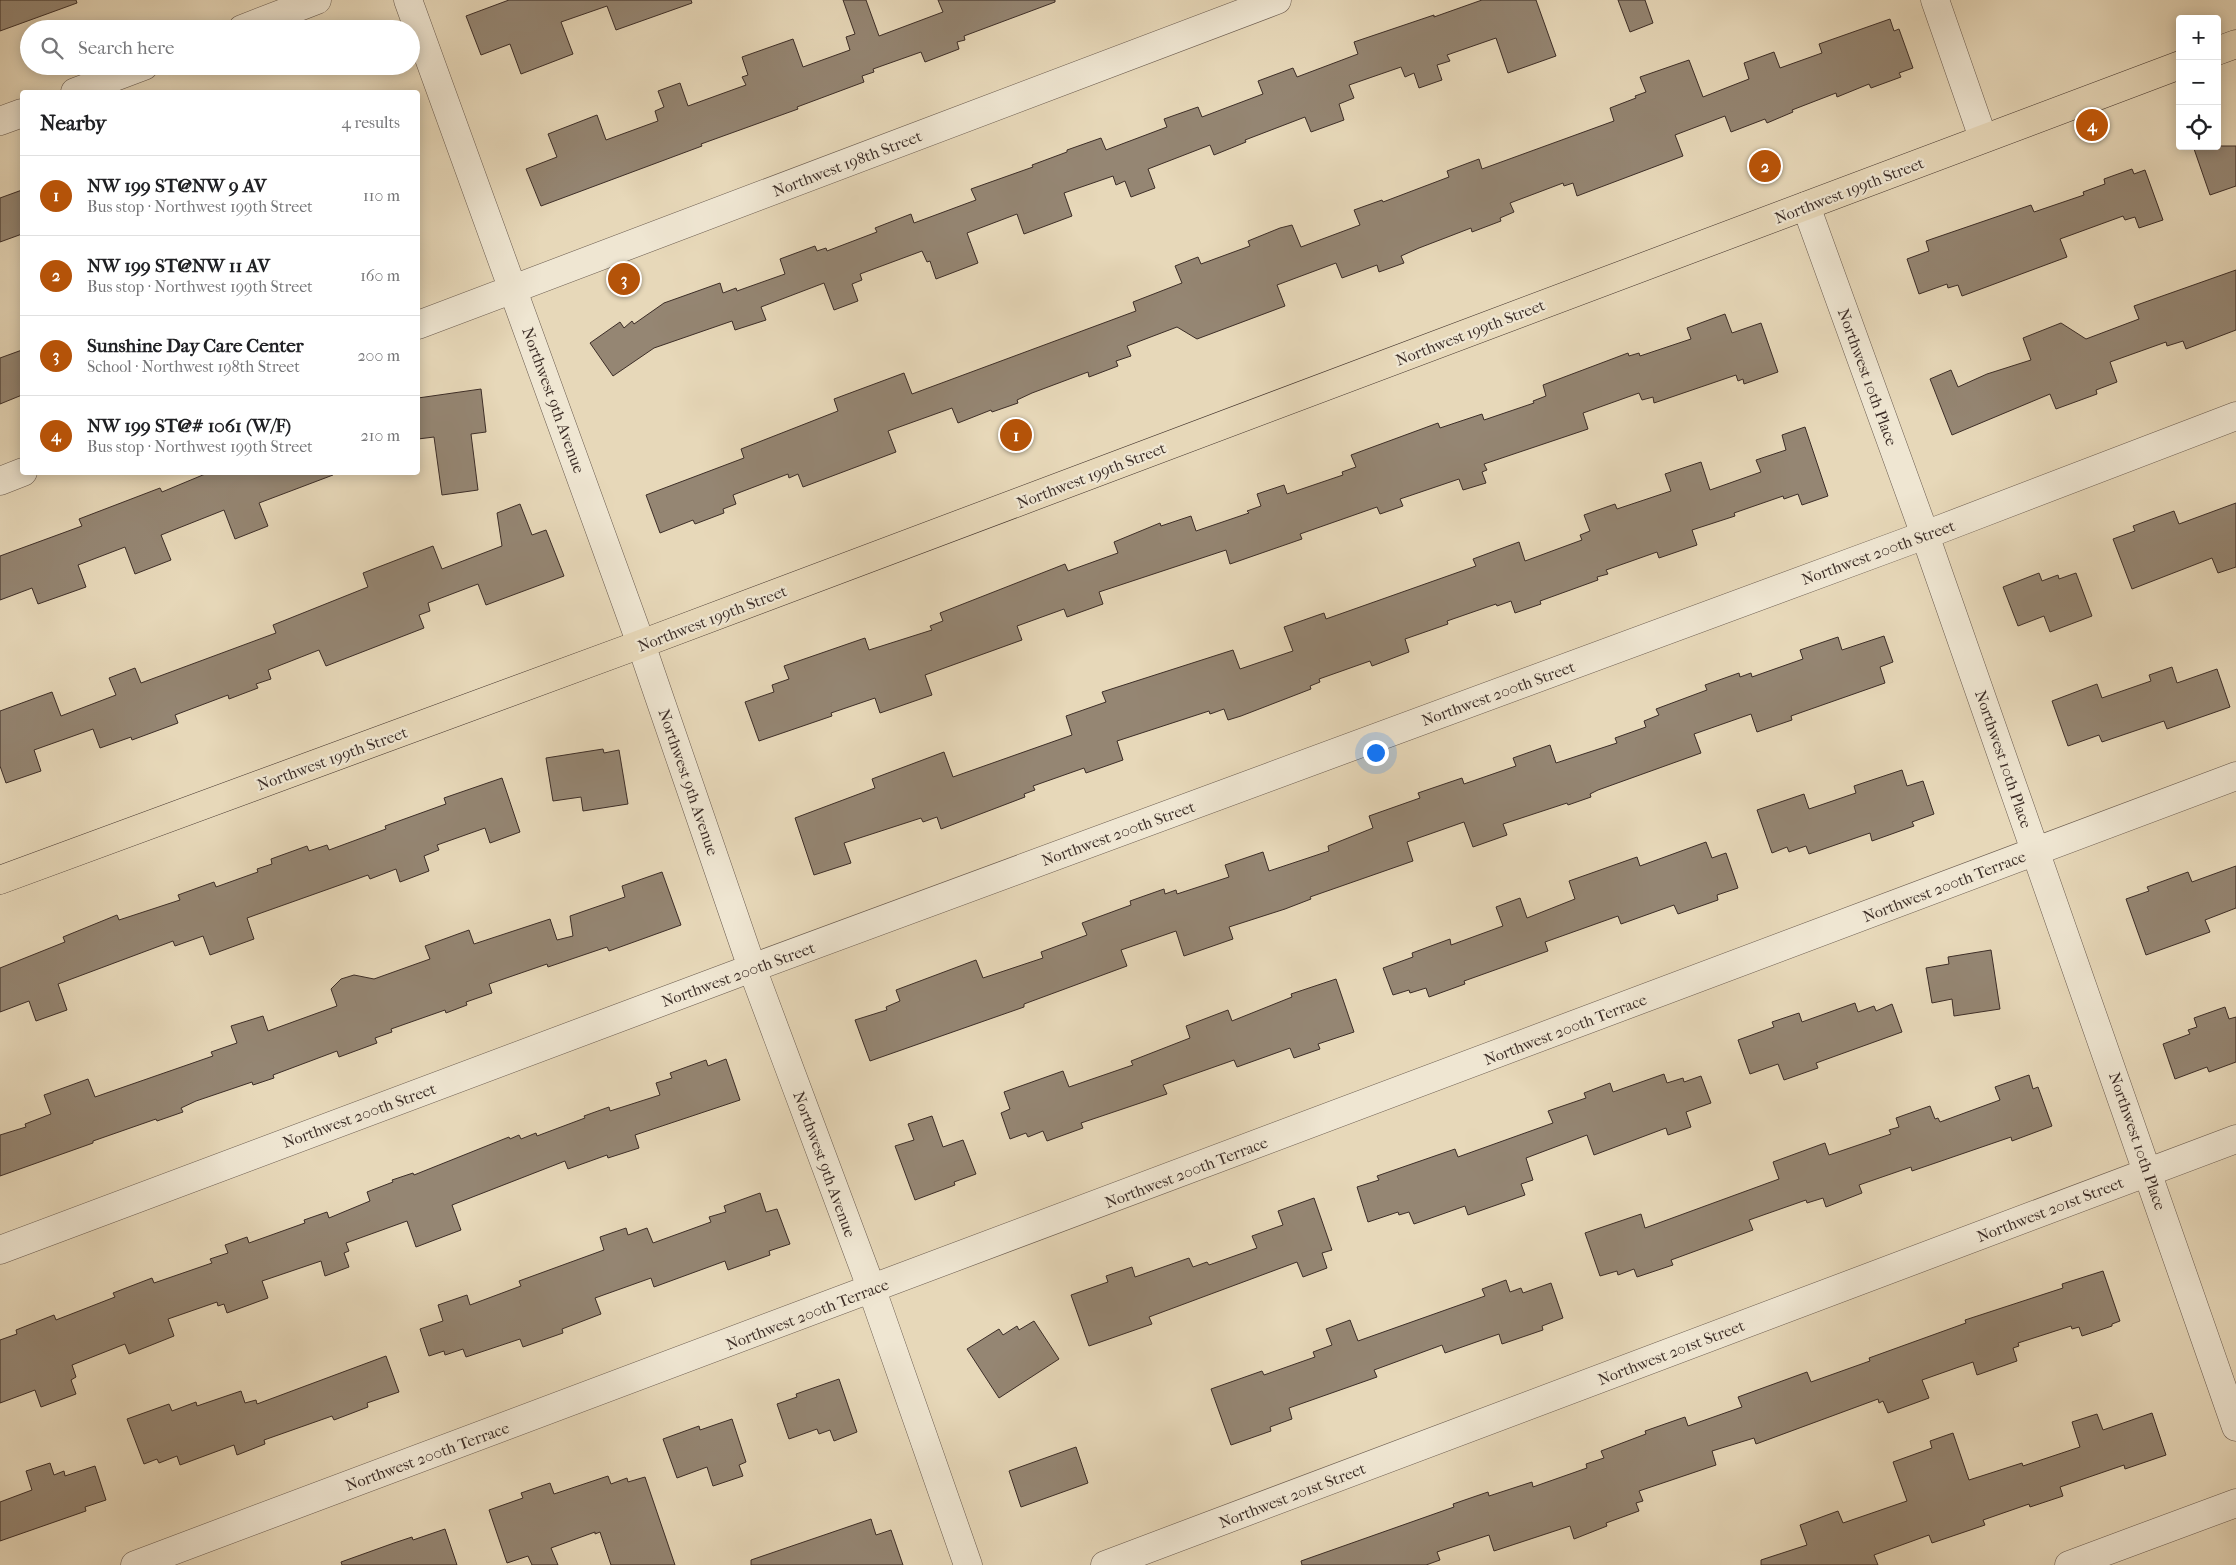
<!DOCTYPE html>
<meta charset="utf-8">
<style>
:root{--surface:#fff;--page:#f6f6f6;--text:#202124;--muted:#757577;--line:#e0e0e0;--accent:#b45309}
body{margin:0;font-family:"IM FELL French Canon",serif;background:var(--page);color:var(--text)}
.controls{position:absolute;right:15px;top:15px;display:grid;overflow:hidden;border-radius:5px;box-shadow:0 2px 12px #0003}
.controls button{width:45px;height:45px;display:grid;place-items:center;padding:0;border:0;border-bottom:1px solid var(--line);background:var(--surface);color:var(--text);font:25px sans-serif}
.you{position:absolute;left:1375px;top:752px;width:18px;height:18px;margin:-12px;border:4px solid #fff;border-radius:50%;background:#1a73e8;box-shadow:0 0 0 8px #1a73e833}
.badge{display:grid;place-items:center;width:32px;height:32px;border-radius:50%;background:var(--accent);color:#fff;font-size:16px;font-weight:700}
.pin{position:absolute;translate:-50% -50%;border:2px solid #fff;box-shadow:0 1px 5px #0006}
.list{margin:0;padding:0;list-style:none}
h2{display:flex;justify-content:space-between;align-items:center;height:65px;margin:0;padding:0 20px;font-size:21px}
h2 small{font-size:16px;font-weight:400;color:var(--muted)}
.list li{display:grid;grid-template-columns:32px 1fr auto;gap:15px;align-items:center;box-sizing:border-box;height:80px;padding:0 20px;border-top:1px solid var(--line)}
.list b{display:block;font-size:19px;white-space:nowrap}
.list p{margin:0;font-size:16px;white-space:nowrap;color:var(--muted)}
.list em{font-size:16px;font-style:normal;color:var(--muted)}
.icon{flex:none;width:28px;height:28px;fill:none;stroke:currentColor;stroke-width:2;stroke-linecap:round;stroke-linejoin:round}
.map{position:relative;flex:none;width:2236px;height:1565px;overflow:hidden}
.search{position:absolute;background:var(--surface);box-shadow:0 2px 12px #0003;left:20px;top:20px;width:400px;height:55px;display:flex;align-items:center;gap:12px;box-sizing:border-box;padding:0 18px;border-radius:28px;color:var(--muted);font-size:19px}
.panel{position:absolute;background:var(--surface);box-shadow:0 2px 12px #0003;left:20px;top:90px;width:400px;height:385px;border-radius:5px}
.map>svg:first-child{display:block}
</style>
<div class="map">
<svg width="2236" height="1565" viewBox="0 0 2236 1565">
<rect width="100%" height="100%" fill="#e7d8b9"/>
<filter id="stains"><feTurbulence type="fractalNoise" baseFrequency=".004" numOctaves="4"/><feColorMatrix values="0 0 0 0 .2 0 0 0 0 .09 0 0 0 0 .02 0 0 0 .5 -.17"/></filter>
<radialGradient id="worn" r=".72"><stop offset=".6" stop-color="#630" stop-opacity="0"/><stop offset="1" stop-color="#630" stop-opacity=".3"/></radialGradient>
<path fill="#958673" stroke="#3c2d27" d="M0,0H76L77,3L0,31Z
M509,0H691L692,3L616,30L607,6L561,22L573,54L521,74L510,44L481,55L466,16Z
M843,0H866L879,36L943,12L938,0H1055V2L964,36L965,40L957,42L959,49L925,62L921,52L873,69L874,72L862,76L864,82L797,107L798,109L701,144L702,146L541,206L526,169L557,157L548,134L597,115L606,140L658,121L655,111L664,107L658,91L680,83L688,106L746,85L742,77L748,75L742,57L793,39L803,67L850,50L846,37L855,34Z
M1482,0H1536L1556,56L1508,73L1496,38L1447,55L1450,61L1437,65L1442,80L1419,88L1414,73L1405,77L1401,67L1349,85L1354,98L1339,104L1344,120L1311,132L1305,117L1245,140L1246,142L1214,155L1210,145L1148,169L1155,188L1131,197L1125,181L1116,185L1113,176L1064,193L1072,216L1024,234L1017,214L967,233L978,263L936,279L930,261L927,262L922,251L860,274L862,280L852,284L858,301L834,310L824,283L761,307L766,320L735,330L732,321L654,348L613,376L590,343L620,322L624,328L632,321L634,324L664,303L720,283L723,293L736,288L737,291L785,274L780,259L815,246L817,251L826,248L827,251L877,232L875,228L911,214L914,223L976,200L971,189L1033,167L1032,165L1067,152V150L1101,138L1106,150L1167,127L1164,119L1198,107L1202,117L1263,94L1258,81L1293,68L1297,77L1358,54L1354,42L1434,15V17Z
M1618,0H1645L1653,23L1630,32Z
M1890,19L1894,31L1899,29L1913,68L1899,73L1901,77L1871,88L1869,84L1837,97L1836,93L1792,110L1793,112L1767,123L1765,119L1731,132L1725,116L1675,135L1683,156L1577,196L1573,183L1564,186L1563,183L1510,203L1514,212L1500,218L1501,221L1472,232L1471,228L1419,248L1401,256L1404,263L1379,272L1377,265L1342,278L1336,263L1277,285L1285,306L1197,339L1177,327L1127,346L1131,356L1116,361L1118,366L1089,377L1088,372L1032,393L1017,400L1018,403L992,412L991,410L958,423L952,408L888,431L896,452L803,487L798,474L789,478L788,474L733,495L736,504L723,509L724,513L695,524L693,520L660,533L646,495L744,458L741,449L838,411L834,399L904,373L912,394L1136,311L1133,302L1182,283L1175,266L1198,257L1201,264L1250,246L1248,241L1280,228L1292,225L1301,247L1360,225L1354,210L1382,200L1383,202L1449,177L1447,171L1479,159L1482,169L1614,121L1610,108L1636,98L1635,96L1646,92L1640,77L1689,60L1703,97L1749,79L1744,63L1774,52L1780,68L1822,53L1819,44Z
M2193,146H2236V186L2210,195Z
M2132,169L2134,174L2145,170L2163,220L2139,228L2135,217L2125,220L2123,216L2060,239L2067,257L1962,296L1958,285L1948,288L1947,284L1919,294L1907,259L1929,251L1926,241L2031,205L2034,212L2084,195L2083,192L2105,184L2104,179Z
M22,190V234L0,242V198Z
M2236,270V330L2186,349L2183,341L2167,346L2166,342L2110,362L2117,382L2096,390L2097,394L2056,409L2050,394L1952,435L1930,379L1951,370L1958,387L1987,374L2031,360L2023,338L2061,323L2086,339L2139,319L2134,306Z
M1725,314L1732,333L1761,323L1778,372L1744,384L1743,379L1738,381L1736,375L1654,403L1653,397L1642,400L1639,393L1583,413L1588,429L1484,464L1487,470L1482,472L1486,483L1463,490L1459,479L1400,499L1403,506L1380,514L1377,507L1300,534L1302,539L1230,564L1226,550L1099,592L1103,604L1067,617L1064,609L1017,626L1022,640L925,675L932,695L880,713L875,698L831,713L832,716L759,741L745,702L774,692L772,685L789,679L784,666L865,638L869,650L932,630L930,626L943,621L940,613L1065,564L1068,571L1118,553L1114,542L1160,523L1161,526L1191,516L1196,531L1249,513L1247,511L1261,506L1257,494L1284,485L1287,494L1343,475L1342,472L1356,467L1351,455L1438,423L1440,428L1482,414L1484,420L1534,403L1533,401L1546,396L1543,385L1628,353L1629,356L1639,353L1640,356L1691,339L1687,328Z
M22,350V395L0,404V358Z
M481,389L486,432L471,434L478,490L442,495L434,437L418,439V398Z
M1805,427L1828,496L1802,505L1798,494L1784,499L1783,496L1734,513L1735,516L1692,530L1697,545L1659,558L1657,552L1606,570L1608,574L1597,577L1598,580L1540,601L1541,604L1515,613L1511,601L1497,606L1496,604L1447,621L1448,624L1405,639L1409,652L1372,666L1370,661L1319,679L1320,682L1310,686L1311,689L1241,716L1228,720L1224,709L1210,714L1209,711L1117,741L1123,760L1086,773L1084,768L1033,786L1035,790L1024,794L1025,797L941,829L937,817L923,822L921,818L844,843L851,863L814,875L795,818L875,788L872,779L944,752L953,777L1072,735L1066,716L1106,702L1102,692L1233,650L1240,669L1293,651L1284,627L1324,613L1326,619L1476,566L1473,559L1519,542L1525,561L1582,540L1580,535L1590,531L1584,515L1615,504L1617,509L1671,491L1665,474L1701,462L1710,490L1761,472L1756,460L1786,450L1782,435Z
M210,472H332L333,475L259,503L268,526L235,539L224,510L161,535L171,560L135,574L125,547L78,565L86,587L38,604L32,588L0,600V556L82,526L79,519L160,488L162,492Z
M2236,503V567L2218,573L2212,558L2132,589L2113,539L2135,531L2133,526L2174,511L2179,524Z
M520,504L532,535L546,530L564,576L486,605L478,584L428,603L430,611L419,615L424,628L326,666L319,650L268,670L271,679L256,684L258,688L229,699L228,695L175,715L178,723L132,740L131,737L100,748L93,729L34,750L41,771L6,783L0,766V711L52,692L61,716L116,695L109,678L135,668L141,683L276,633L273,625L368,587L363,573L433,546L442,569L502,546L497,513Z
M2039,573L2042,581L2058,575L2059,579L2076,573L2092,616L2050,632L2044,616L2018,626L2003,587Z
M1884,636L1893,662L1880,667L1885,683L1791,716L1792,720L1757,732L1751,714L1694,734L1701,753L1598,790L1590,794L1591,797L1568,805L1567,803L1503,824L1507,835L1473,847L1464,822L1407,842L1413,861L1310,897L1311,899L1285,909L1229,927L1233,939L1184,956L1176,931L1121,950L1127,966L1024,1004V1007L870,1061L855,1020L887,1010L886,1007L900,1001L896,990L976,960L983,978L1043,958L1041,952L1087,935L1082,923L1131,905L1130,901L1164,889L1165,894L1176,890L1177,894L1229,877L1225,865L1263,852L1269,871L1329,851L1328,846L1373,828L1369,816L1420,798L1418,793L1462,778L1464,784L1516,766L1513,758L1550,745L1556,763L1617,743L1615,738L1646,727L1644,721L1659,715L1656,709L1707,690L1705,685L1739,673L1740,677L1751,673L1752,677L1803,659L1800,650L1838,637L1842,650Z
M2172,667L2177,683L2217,669L2230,707L2167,729L2164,721L2102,742L2099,735L2068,746L2052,701L2097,684L2102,698L2151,681L2149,675Z
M603,749L604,753L619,750L628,804L583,811L581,797L553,801L546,758Z
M1902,770L1907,786L1923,781L1934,814L1912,822L1914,826L1872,841L1870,833L1809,854L1806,846L1789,852L1787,847L1772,853L1757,810L1804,794L1809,809L1856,793L1854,786Z
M502,778L520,832L490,843L485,828L437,845L439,850L424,856L429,871L400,882L396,869L370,879L368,875L247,918L254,939L210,955L203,936L175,946L173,941L58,984L67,1010L36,1021L29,1001L0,1012V968L65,942L63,937L117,915L119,920L180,900L178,895L214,882L216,887L258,872L257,869L272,864L271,859L307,846L309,851L327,845L329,850L386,829L385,826L446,804L444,798Z
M1706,842L1712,858L1726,853L1738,888L1717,895L1718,900L1678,914L1674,905L1621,924L1618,916L1545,942L1548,951L1464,981L1465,984L1429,997L1426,988L1410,993L1409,990L1393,995L1383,968L1413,957L1412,953L1450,939L1451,945L1503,926L1496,907L1520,898L1527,918L1575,899L1569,881L1637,857L1640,866Z
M2236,866V908L2205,920L2210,932L2146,955L2126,899L2149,891L2147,887L2188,872L2192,882Z
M662,872L681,925L609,951L607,947L548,967L547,964L489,984L492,993L466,1002L467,1005L446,1013L445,1010L391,1029L392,1032L375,1038L377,1043L339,1057L337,1051L273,1075L274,1078L253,1085L252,1082L196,1101L181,1108L183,1112L157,1121L156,1119L93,1141V1143L0,1176V1135L26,1127L25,1124L51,1114L44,1095L88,1079L95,1097L213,1056L211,1052L237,1043L231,1026L263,1016L268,1031L337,1006L331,989L341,979L354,975L374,979L430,959L425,946L469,930L474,944L550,919L557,940L573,936L570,916L625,897L622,886Z
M1991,950L2000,1009L1954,1016L1952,999L1932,1003L1926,968L1949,964L1948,957Z
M1336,979L1354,1032L1318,1044L1320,1049L1294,1058L1290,1048L1237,1067L1234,1060L1163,1085L1167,1094L1081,1123L1083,1128L1047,1141L1043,1131L1028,1137L1026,1133L1010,1139L1001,1113L1010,1109L1004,1092L1063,1071L1069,1087L1133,1065L1131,1061L1190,1038L1186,1026L1228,1010L1232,1021L1292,997L1291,994Z
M1855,1003L1858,1012L1874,1006L1876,1011L1892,1004L1902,1032L1816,1063L1818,1068L1784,1080L1778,1064L1750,1074L1738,1040L1774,1027L1772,1022L1799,1013L1802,1022Z
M2225,1007L2229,1019L2236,1017V1062L2209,1072L2207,1067L2175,1079L2163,1044L2190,1034L2188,1030L2197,1027L2194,1018Z
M726,1059L740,1100L635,1135L639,1148L608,1158L607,1155L568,1169L565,1161L452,1205L461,1230L416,1247L407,1221L346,1243L349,1251L344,1253L349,1267L325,1276L321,1261L262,1281L268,1298L227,1313L224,1304L218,1306L217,1302L168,1319L174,1336L129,1354L125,1344L72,1365L76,1377L71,1380L76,1394L41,1407L35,1390L0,1403V1340L17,1334L16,1330L54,1315L56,1320L115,1297L113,1293L152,1278L154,1283L212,1263L210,1259L228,1253L225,1245L247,1237L249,1243L305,1223L304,1220L327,1212L329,1218L370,1201L367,1192L393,1182L392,1180L413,1173L414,1175L509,1137L510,1139L519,1135L521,1139L536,1133L537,1136L585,1118L584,1116L609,1107L610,1111L660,1095L656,1083L672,1078L670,1073L706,1060L708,1066Z
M1664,1074L1667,1083L1683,1078L1684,1082L1701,1076L1711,1103L1686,1112L1691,1127L1668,1135L1666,1128L1594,1155L1587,1135L1526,1158L1533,1180L1521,1184L1525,1195L1468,1215L1465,1206L1414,1224L1409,1212L1399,1215L1398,1212L1368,1222L1357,1187L1379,1180L1377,1176L1455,1149L1458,1157L1553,1123L1548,1111L1586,1098L1584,1093L1610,1083L1613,1092Z
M2029,1075L2033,1089L2038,1087L2052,1126L2012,1141L2011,1137L1912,1171L1911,1167L1859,1185L1862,1193L1826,1207L1823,1198L1807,1203L1806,1200L1749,1220L1753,1230L1671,1260L1673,1265L1637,1277L1634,1269L1618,1275L1617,1271L1600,1276L1585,1233L1641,1214L1645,1228L1779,1179L1773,1162L1825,1143L1829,1155L1891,1134L1889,1130L1899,1127L1896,1118L1930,1106L1935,1119L1938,1118L1940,1122L2000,1100L1995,1087Z
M932,1116L943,1147L963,1140L976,1174L954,1182L955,1185L915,1200L895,1146L914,1140L908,1124Z
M760,1193L766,1212L777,1209L790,1244L769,1251L770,1255L728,1270L725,1261L654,1287L651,1278L595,1298L601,1314L562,1329L563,1333L523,1347L520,1339L466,1357L463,1349L445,1355L444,1351L429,1356L420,1329L443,1321L438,1305L467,1295L470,1305L521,1286L519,1281L604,1250L600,1237L626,1228L628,1235L647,1228L653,1243L711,1222L709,1217L726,1212L724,1206Z
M1314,1198L1332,1250L1322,1253L1327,1268L1303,1277L1297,1262L1149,1317L1152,1324L1089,1346L1071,1295L1108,1282L1106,1276L1132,1267L1135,1277L1189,1258L1193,1267L1207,1262L1209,1265L1257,1248L1252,1236L1283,1225L1278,1211Z
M2103,1271L2120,1321L2112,1324V1326L2082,1336L2079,1327L2072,1329L2071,1326L2018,1343L2019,1346L2013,1348L2017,1361L1977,1375L1973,1362L1922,1380L1929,1398L1888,1413L1883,1401L1879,1403L1878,1399L1756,1444L1754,1438L1712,1451L1716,1465L1639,1491L1643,1501L1636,1503L1639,1511L1606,1523L1607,1526L1574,1539L1570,1526L1494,1551L1489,1535L1437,1552L1440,1560L1426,1565H1302L1301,1561L1454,1507L1453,1504L1488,1492L1489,1496L1532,1482L1533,1487L1587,1468L1586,1464L1604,1458L1601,1451L1646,1434L1645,1431L1685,1417L1688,1426L1742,1407L1738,1397L1807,1372L1811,1382L1870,1361L1869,1358L1966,1323L1965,1320L2063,1288L2062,1284Z
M1506,1280L1510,1292L1521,1288L1523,1293L1551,1283L1563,1318L1542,1326L1543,1330L1502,1344L1499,1334L1445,1353L1442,1345L1374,1370L1377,1377L1289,1408L1292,1419L1270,1427L1271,1431L1231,1445L1211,1389L1262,1371L1264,1375L1315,1357L1313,1352L1332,1345L1326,1329L1350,1320L1358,1341L1485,1296L1482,1289Z
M1034,1321L1059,1359L999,1398L967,1349L999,1329L1003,1335L1017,1326L1019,1330Z
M386,1356L399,1392L367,1403L368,1407L334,1420L332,1416L264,1440L265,1444L237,1455L234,1445L180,1465L177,1456L159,1463L157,1459L144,1464L127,1419L169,1404L172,1411L196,1402L197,1406L241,1391L245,1403L256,1400L257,1404Z
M839,1379L857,1432L834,1441L830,1430L819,1434L817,1429L789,1439L777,1404L797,1397L796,1394Z
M2152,1413L2166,1455L2125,1469L2124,1465L2060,1487L2063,1496L2030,1507L2029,1504L1983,1520L1985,1525L1932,1543L1929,1535L1874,1555L1878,1565H1761V1560L1807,1545L1800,1525L1838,1511L1843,1523L1907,1501L1893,1462L1932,1448L1930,1441L1953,1433L1969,1480L2022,1463L2023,1466L2080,1447L2072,1422L2097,1414L2103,1430Z
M732,1419L746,1462L739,1465L743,1476L713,1486L707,1467L677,1478L663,1439L699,1426L700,1430Z
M1076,1447L1088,1483L1021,1507L1009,1471Z
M50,1463L54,1475L64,1471L65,1476L95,1466L106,1500L85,1507L86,1511L0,1541V1502L32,1490L26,1471Z
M608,1476L611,1484L627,1478L628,1482L645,1477L675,1565H611L600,1532L595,1534V1532L551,1548L558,1565H532L528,1556L507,1563L489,1510L523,1498L521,1493L550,1483L554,1494Z
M871,1519L876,1535L891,1530L903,1565H751V1560Z
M445,1529L457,1565H342L341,1562L394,1543L412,1537L413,1540Z"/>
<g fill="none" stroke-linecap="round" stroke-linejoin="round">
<g stroke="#67584c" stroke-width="29">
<path id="minor" d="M408,0L641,644L752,968L872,1290L968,1565
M1935,0L1983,138
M242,29L317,0
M75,92L144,66
M0,121L22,113
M1806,206L1925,535L2236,1427
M418,325L1277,0
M0,481L23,472
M0,1250L752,968L1925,535L2236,416
M135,1565L2236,776
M1105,1565L2236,1139
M2069,1565L2236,1503"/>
</g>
<g stroke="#3c2d27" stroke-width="29">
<path id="major" d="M2217,51L2236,44
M0,880L641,644L2180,65"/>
</g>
<use href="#minor" stroke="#efe6d2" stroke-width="28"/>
<use href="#major" stroke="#e7d8b9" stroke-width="28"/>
</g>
<g text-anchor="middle" stroke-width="4.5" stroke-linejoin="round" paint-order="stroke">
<g font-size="16" fill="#3c2d27" stroke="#efe6d2">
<text transform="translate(847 163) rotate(-21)" y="6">Northwest 198th Street</text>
<text transform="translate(1849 190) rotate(-21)" y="6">Northwest 199th Street</text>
<text transform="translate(1470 332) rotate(-21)" y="6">Northwest 199th Street</text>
<text transform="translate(1868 377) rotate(70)" y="6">Northwest 10th Place</text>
<text transform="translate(554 400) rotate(70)" y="6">Northwest 9th Avenue</text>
<text transform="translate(1091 475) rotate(-21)" y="6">Northwest 199th Street</text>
<text transform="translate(1878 552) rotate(-20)" y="6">Northwest 200th Street</text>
<text transform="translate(712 618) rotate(-21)" y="6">Northwest 199th Street</text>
<text transform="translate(1498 693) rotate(-20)" y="6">Northwest 200th Street</text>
<text transform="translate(332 758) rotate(-20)" y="6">Northwest 199th Street</text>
<text transform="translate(2004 759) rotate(71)" y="6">Northwest 10th Place</text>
<text transform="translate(689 782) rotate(71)" y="6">Northwest 9th Avenue</text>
<text transform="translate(1118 833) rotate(-20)" y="6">Northwest 200th Street</text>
<text transform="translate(1944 886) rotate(-21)" y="6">Northwest 200th Terrace</text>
<text transform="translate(738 974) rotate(-20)" y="6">Northwest 200th Street</text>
<text transform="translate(1565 1029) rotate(-21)" y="6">Northwest 200th Terrace</text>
<text transform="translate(359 1115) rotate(-20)" y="6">Northwest 200th Street</text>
<text transform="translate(2138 1141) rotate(71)" y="6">Northwest 10th Place</text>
<text transform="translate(825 1164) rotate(70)" y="6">Northwest 9th Avenue</text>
<text transform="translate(1186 1172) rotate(-21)" y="6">Northwest 200th Terrace</text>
<text transform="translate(2050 1209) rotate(-21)" y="6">Northwest 201st Street</text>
<text transform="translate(807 1314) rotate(-21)" y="6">Northwest 200th Terrace</text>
<text transform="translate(1671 1352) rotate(-21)" y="6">Northwest 201st Street</text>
<text transform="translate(427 1456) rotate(-20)" y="6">Northwest 200th Terrace</text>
<text transform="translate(1292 1495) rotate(-21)" y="6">Northwest 201st Street</text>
</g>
</g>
<rect width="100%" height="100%" filter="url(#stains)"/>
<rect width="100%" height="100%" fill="url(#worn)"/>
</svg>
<div class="controls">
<button>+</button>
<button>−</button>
<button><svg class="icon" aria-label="locate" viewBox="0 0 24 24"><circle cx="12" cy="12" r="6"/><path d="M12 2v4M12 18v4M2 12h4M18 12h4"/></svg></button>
</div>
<div class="you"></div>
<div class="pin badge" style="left:1016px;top:435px">1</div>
<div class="pin badge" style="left:1765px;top:166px">2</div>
<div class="pin badge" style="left:624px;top:279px">3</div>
<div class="pin badge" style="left:2092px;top:125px">4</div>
<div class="search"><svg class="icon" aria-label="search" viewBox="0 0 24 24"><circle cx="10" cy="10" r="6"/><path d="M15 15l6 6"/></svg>Search here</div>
<section class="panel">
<h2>Nearby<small>4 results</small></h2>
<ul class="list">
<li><span class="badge">1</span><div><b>NW 199 ST@NW 9 AV</b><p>Bus stop · Northwest 199th Street</p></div><em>110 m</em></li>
<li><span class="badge">2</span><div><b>NW 199 ST@NW 11 AV</b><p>Bus stop · Northwest 199th Street</p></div><em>160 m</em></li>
<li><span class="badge">3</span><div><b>Sunshine Day Care Center</b><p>School · Northwest 198th Street</p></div><em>200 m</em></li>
<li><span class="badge">4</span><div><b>NW 199 ST@# 1061 (W/F)</b><p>Bus stop · Northwest 199th Street</p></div><em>210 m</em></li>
</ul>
</section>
</div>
